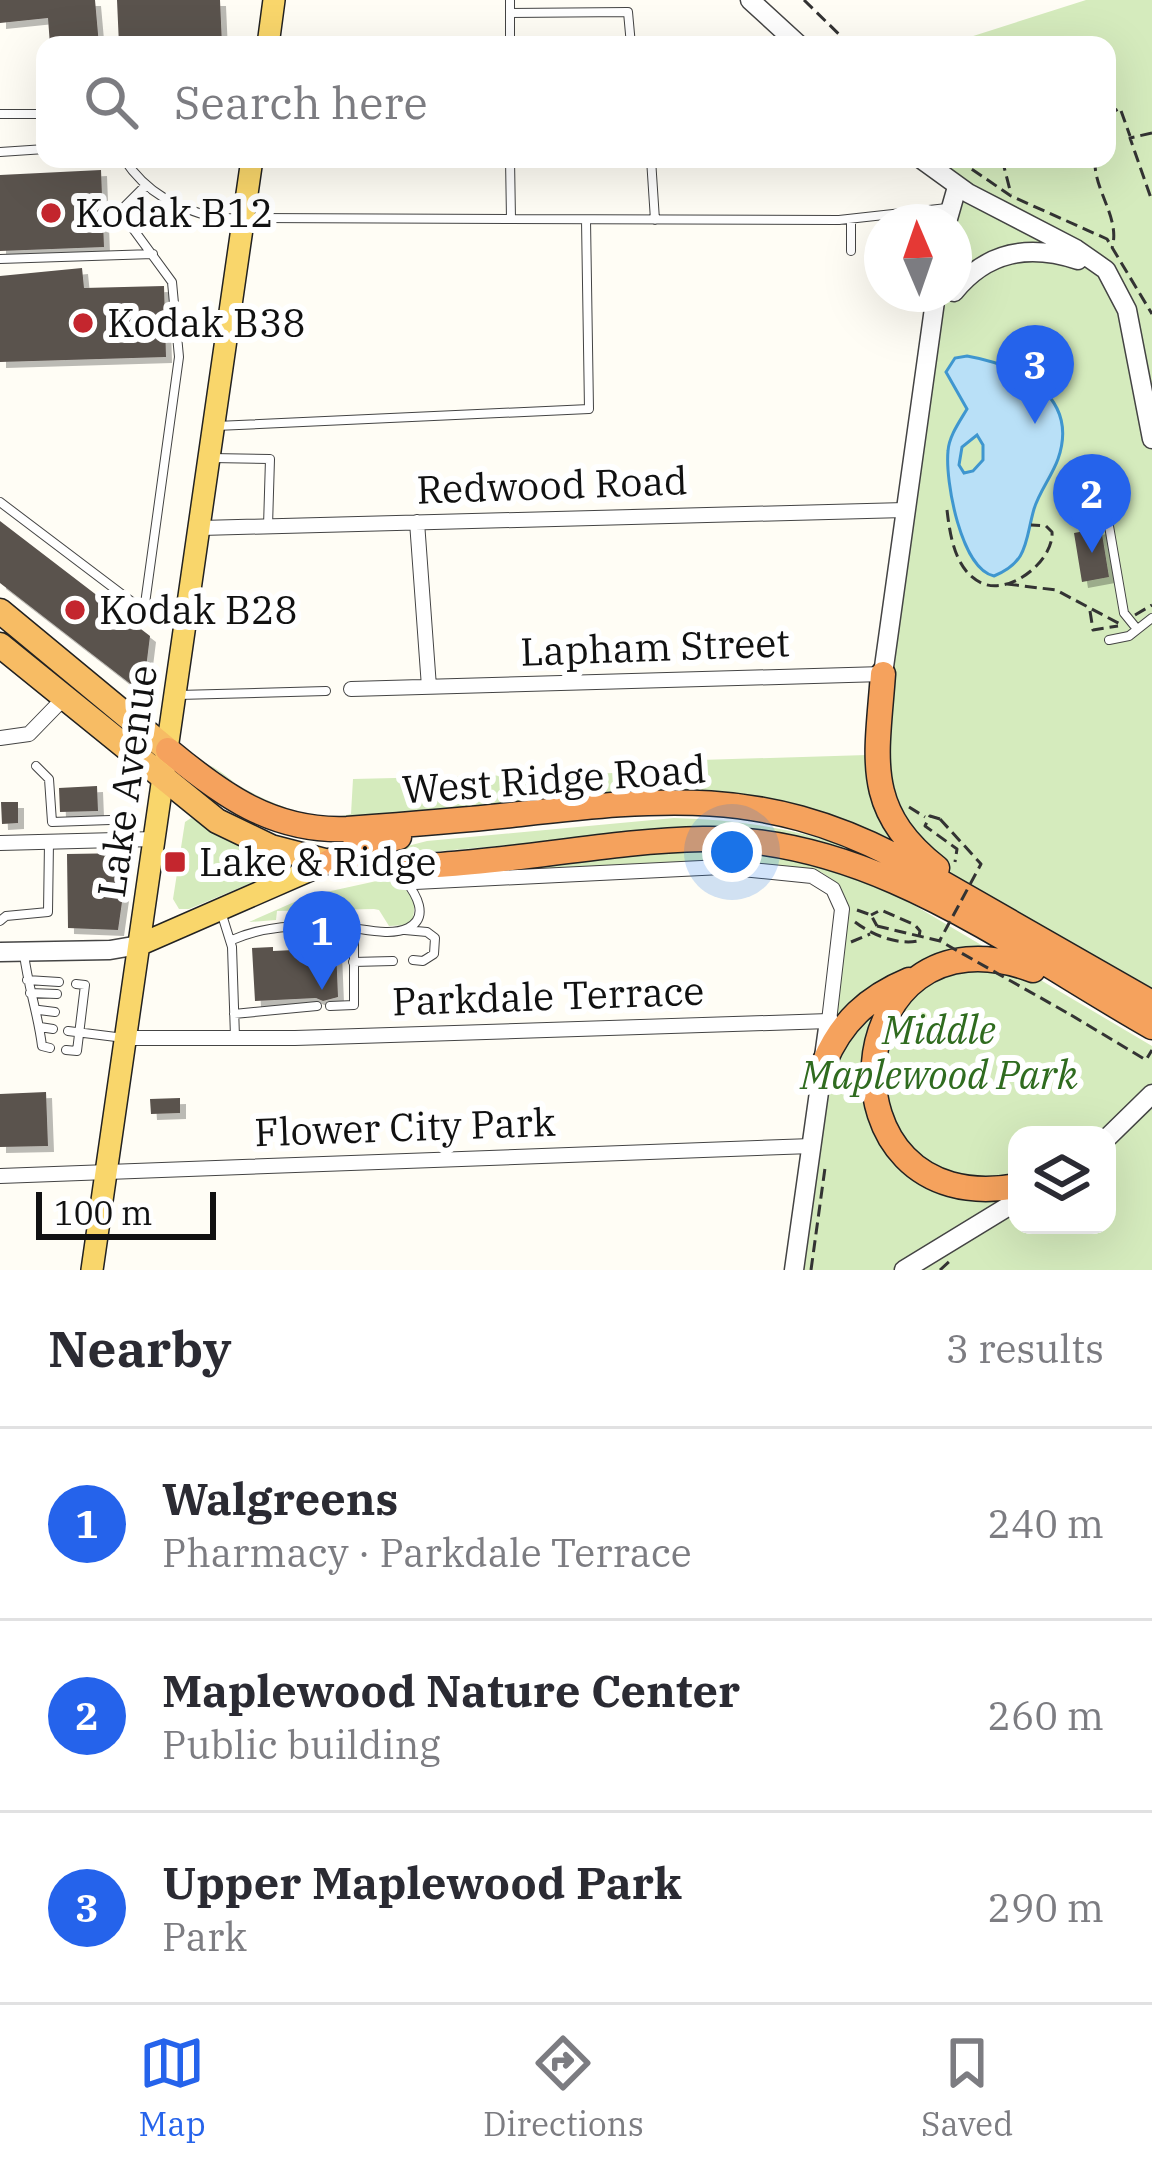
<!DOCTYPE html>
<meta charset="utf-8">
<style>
:root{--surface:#fff;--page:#f2f2f3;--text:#2b2b33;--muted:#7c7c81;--line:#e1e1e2;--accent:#2563eb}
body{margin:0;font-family:"IBM Plex Serif",serif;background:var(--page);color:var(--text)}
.controls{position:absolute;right:36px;bottom:36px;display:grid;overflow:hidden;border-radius:24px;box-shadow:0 12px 48px #0002}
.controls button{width:108px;height:108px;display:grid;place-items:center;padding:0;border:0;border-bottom:3px solid var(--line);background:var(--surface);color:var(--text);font:60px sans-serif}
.compass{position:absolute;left:864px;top:204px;width:108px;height:108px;border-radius:50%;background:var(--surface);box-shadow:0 12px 48px #0002;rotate:358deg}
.scale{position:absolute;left:36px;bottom:30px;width:180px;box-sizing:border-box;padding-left:12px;border:6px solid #111;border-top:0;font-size:33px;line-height:42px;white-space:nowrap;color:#111;-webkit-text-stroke:9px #fff;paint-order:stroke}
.you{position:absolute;left:732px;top:852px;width:42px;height:42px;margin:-30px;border:9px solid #fff;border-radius:50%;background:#1a73e8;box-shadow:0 0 0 18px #1a73e833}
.badge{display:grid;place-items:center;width:78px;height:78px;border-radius:50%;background:var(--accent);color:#fff;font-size:39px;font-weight:700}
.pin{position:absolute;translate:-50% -99px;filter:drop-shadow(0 3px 6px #0008)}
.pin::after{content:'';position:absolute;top:63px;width:42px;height:36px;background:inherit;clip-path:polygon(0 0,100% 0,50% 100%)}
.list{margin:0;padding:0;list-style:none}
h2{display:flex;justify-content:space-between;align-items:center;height:156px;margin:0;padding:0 48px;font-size:51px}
h2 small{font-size:39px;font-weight:400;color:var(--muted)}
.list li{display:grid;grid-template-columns:78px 1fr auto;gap:36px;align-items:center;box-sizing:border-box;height:192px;padding:0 48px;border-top:3px solid var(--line)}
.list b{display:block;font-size:45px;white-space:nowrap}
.list p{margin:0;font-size:39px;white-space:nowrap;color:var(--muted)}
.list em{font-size:39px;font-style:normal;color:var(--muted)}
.icon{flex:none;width:66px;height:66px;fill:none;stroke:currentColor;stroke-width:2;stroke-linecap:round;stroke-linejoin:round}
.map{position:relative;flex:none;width:1152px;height:1270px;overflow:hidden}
.search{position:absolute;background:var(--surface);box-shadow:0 12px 48px #0002;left:36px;right:36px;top:36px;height:132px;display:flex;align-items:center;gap:30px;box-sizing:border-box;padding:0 42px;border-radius:24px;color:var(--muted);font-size:45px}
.sheet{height:732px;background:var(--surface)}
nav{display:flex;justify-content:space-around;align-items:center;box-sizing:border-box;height:168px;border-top:3px solid var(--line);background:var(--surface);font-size:33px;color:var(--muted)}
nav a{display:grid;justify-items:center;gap:6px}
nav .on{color:var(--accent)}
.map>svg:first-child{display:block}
</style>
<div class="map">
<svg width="1152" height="1270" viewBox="0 0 1152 1270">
<defs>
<filter id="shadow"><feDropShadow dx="6" dy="6" stdDeviation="0" flood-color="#0004"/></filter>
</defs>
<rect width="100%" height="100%" fill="#fffdf5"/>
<path fill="#d5ebbd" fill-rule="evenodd" d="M1086,0H1152V1003L940,870L877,780L936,294H954L957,187L921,159H1107V45H945Z
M867,755L898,845L824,813L748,795L711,791L653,789L351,824C295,815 254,799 209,765C221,770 234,784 248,791C277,807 318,823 351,814L353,779L699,771L700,760Z
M191,818L274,861L275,869L270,875L189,909H179L173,899L185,822Z
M674,818C750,820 806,831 877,857L805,837L716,827L361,858L427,841Z
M692,849L767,853L822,864L880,885L1152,1046V1270H794L845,897L837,883L821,872L745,861L414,875ZM1017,1135H1107V1225H1017Z
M395,877L415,901L413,920L407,925L389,926L379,910L374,909L277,911L276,920L249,922L308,896Z"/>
<path fill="#b9e0f7" stroke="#3f96cf" stroke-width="3" fill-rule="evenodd" d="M967,356C1019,365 1080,396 1058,459C1052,476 1039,492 1034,509C1025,540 1029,562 994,576C961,569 945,481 948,451C949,436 960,421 967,409L946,372L955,358ZM977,435L983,445V460L973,471L964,473L959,465L962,447Z"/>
<path fill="#5a524d" filter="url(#shadow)" d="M0,0H95L99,45H50L48,18L0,23Z
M117,0H220L222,45H119Z
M101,170L104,247L0,251V175Z
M82,268L84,288L164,286L166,357L0,362V276Z
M0,521L150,636L145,676L150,680L147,691L141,692L0,583Z
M1101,528L1109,577L1082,582L1074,533Z
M97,786L98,811L60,812L59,788Z
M1,802H18V823L2,824Z
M129,853L118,930L68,928L67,854Z
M273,947V951L336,948L338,997L323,1001L316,998L255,1001L252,948Z
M46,1092L48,1146L0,1147V1094Z
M180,1098V1113L151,1114L150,1099Z"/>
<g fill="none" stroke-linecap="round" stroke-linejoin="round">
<g stroke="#444" stroke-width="10">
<path id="service" d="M510,13L628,12L631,45
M510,45V0
M0,114H45
M0,152L45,149
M124,159C147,194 177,208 216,218L839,220L947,208
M510,159L511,219
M651,159L655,220
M851,251V220
M0,259L153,254
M216,426L589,409L586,220
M211,458L270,459L268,526
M0,502L144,611L179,357L172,282L120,211L146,185
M1109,526L1124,613L1137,629
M1109,640L1129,636L1152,618
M178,695L326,691
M36,766L49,779L52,822L110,820
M222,915L232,947L235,1037
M0,921L6,916L48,912L49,842
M405,930L427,932L435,938L434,954L423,961L413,960
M232,940C265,925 306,924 343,927C361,928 390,937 408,928C430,917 416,894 405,880
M24,954C28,987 38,1013 42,1046L50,1048
M353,962L393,961
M27,980L59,982
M30,993L57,994
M330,1006L354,1005V928
M39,1010L55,1012
M234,1014L317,1006
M40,1027L53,1029
M68,1031L124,1038
M66,1050L77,1051L85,985L76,984"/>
</g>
<g stroke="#444" stroke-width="16">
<path id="minor" d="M417,522L429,687
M201,528L905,510
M351,689L883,674
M0,738L29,734L64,698
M0,843L155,839
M125,1038H295L829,1021L842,909L833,889L812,876L722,867L415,882L404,879
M0,1176L812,1146"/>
</g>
<g stroke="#444" stroke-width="21">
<path id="tertiary" d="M750,0L799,45
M921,159L968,193L1076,249L1106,270L1127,310L1152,439
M947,222L957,187
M954,292C987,251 1029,244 1078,260
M883,674L936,294
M0,952L110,950L139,945
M1107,1138L1152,1094
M794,1270L829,1021
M904,1270L1017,1201"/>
</g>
<g stroke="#222" stroke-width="24">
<path id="primary" d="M268,45L274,0
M139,945L329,862
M92,1270L252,159"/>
</g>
<g stroke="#222" stroke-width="27">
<path id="trunk" d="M0,611L168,750
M0,645L217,821L271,847L329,862"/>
</g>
<g stroke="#222" stroke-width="27">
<path id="motorway" d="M883,674C877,758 862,809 937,868
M168,750C222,795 273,832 347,829C402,825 456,821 511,815C657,799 759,786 895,856L1152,1003
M329,862C452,879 579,841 703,839C872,836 1011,947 1152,1027
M329,862L362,846L399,837
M824,1063C841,1022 868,997 909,980
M1017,1186C812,1223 835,896 1033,970"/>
</g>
<path stroke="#333" stroke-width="3" stroke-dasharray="12 6" stroke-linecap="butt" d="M804,0L850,45
M1107,115L1120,108L1130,136
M1152,133L1130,138L1152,201
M957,159L1011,196L1107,239L1152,314
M1002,159L1011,194
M1095,159C1093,190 1121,218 1112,248
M947,510C950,535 955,573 984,584C1012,594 1054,560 1052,532L1046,526L1031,525
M1007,584L1056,590L1120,624
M1090,611L1093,630L1118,626
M1135,615L1152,605
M909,807L925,817
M940,819L930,816L925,826L957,849L955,862
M857,910L871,915L877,926
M855,922C872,935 897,945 918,941L920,931L915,925L881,910L871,915
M851,942L870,934
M1071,1015L1146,1060L1152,1050
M811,1270L825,1168
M940,1270L952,1259"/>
<use href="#service" stroke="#fff" stroke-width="8"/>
<use href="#minor" stroke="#fff" stroke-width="14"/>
<use href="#tertiary" stroke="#fff" stroke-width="18"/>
<use href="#primary" stroke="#f9d66b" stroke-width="21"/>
<use href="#trunk" stroke="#f7bc64" stroke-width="24"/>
<use href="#motorway" stroke="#f5a25d" stroke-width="24"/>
<path stroke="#333" stroke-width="3" stroke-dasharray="12 6" stroke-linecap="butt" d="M940,819L981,864L940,940
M877,926L940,941L1071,1015"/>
</g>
<g fill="#c4262e" stroke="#fff" stroke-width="4.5">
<circle cx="51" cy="213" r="12"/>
<circle cx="83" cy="323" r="12"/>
<circle cx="75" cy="610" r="12"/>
<rect x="163" y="850" width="24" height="24" rx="6"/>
</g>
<g text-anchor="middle" stroke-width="12" stroke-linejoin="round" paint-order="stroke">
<g font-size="39" fill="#111" stroke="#fff" text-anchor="start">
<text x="75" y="227">Kodak B12</text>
<text x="107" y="337">Kodak B38</text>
<text x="99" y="624">Kodak B28</text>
<text x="199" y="876">Lake &amp; Ridge</text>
</g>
<g font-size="39" fill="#111" stroke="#fff">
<text transform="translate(552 485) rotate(-2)" y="14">Redwood Road</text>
<text transform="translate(655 647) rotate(-2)" y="14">Lapham Street</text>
<text transform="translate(554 779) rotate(-4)" y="14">West Ridge Road</text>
<text transform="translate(127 781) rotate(-82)" y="14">Lake Avenue</text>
<text transform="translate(548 996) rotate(-2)" y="14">Parkdale Terrace</text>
<text transform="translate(405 1127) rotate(-2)" y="14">Flower City Park</text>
</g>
<g font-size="39" font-style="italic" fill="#2f6b1f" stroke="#fff">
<text x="939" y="1044">Middle<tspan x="939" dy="45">Maplewood Park</tspan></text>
</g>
</g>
</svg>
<div class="controls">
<button><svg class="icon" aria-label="layers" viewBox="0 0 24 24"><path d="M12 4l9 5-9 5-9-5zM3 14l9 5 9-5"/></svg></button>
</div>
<svg class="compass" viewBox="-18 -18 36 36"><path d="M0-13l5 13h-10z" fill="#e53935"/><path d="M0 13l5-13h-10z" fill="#7c7c81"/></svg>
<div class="scale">100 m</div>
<div class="you"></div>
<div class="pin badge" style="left:322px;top:990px">1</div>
<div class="pin badge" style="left:1092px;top:553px">2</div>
<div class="pin badge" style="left:1035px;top:424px">3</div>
<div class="search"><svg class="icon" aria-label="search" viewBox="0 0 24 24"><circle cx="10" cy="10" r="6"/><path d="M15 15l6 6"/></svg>Search here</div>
</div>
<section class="sheet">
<h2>Nearby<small>3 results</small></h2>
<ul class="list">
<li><span class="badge">1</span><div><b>Walgreens</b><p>Pharmacy · Parkdale Terrace</p></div><em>240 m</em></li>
<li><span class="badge">2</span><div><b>Maplewood Nature Center</b><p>Public building</p></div><em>260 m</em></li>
<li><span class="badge">3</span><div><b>Upper Maplewood Park</b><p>Park</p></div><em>290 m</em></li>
</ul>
</section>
<nav>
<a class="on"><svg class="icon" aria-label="map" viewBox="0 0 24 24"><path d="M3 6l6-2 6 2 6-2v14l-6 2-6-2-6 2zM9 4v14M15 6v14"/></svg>Map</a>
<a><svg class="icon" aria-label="directions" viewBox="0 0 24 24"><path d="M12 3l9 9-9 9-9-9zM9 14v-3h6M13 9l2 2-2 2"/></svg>Directions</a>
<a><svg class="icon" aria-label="saved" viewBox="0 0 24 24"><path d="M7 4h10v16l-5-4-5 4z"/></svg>Saved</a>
</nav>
